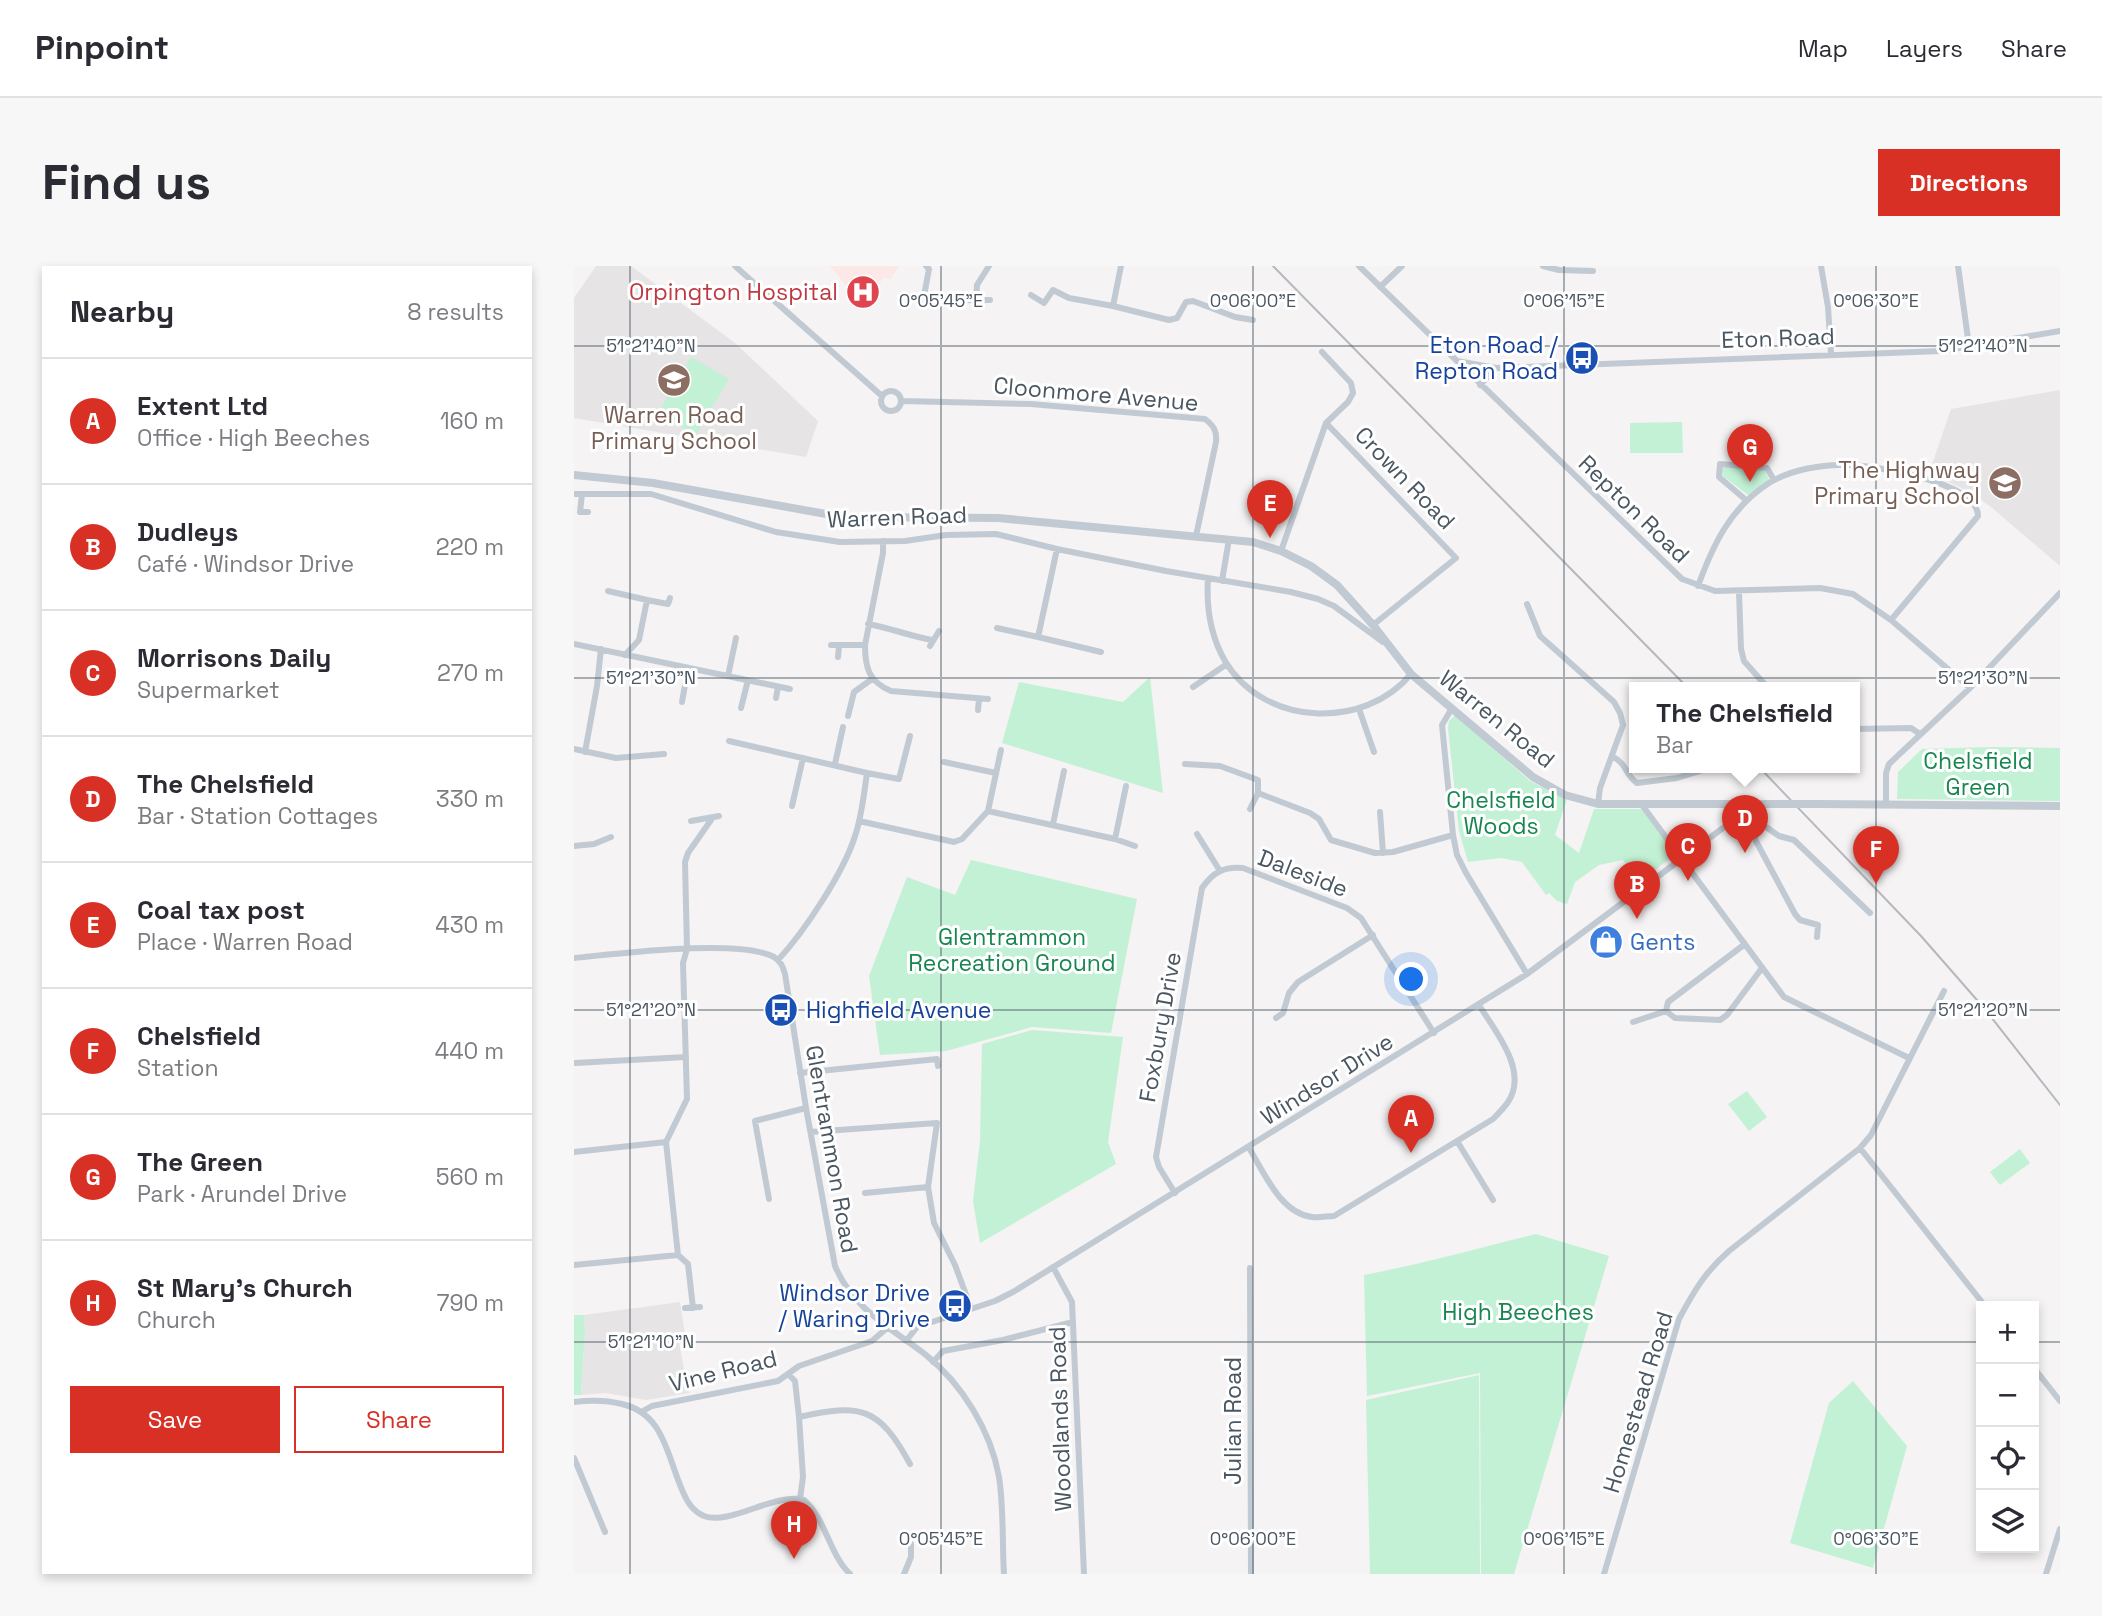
<!DOCTYPE html>
<meta charset="utf-8">
<style>
:root{--surface:#fff;--page:#f7f7f7;--text:#2b2b33;--muted:#7c7c81;--line:#e1e1e2;--accent:#d93025}
body{margin:0;font-family:"Space Grotesk",sans-serif;background:var(--page);color:var(--text)}
.controls{position:absolute;right:21px;bottom:21px;display:grid;overflow:hidden;border-radius:0px;box-shadow:0 4px 10px #0003}
.controls button{width:63px;height:63px;display:grid;place-items:center;padding:0;border:0;border-bottom:2px solid var(--line);background:var(--surface);color:var(--text);font:35px sans-serif}
.you{position:absolute;left:838px;top:714px;width:24px;height:24px;margin:-18px;border:5px solid #fff;border-radius:50%;background:#1a73e8;box-shadow:0 0 0 10px #1a73e833}
.badge{display:grid;place-items:center;width:46px;height:46px;border-radius:50%;background:var(--accent);color:#fff;font-size:23px;font-weight:700}
.pin{position:absolute;translate:-50% -58px;filter:drop-shadow(0 2px 4px #0008)}
.pin::after{content:'';position:absolute;top:37px;width:24px;height:21px;background:inherit;clip-path:polygon(0 0,100% 0,50% 100%)}
.popup{position:absolute;left:1055px;top:416px;width:231px;height:91px;box-sizing:border-box;display:grid;place-content:center;border-radius:0px;background:var(--surface);filter:drop-shadow(0 2px 5px #0005);font-size:23px;white-space:nowrap;color:var(--muted)}
.popup b{font-size:26px;color:var(--text)}
.popup::after{content:'';position:absolute;left:50%;top:100%;margin-left:-14px;border:14px solid transparent;border-top-color:var(--surface)}
.list{margin:0;padding:0;list-style:none}
h2{display:flex;justify-content:space-between;align-items:center;height:91px;margin:0;padding:0 28px;font-size:30px}
h2 small{font-size:23px;font-weight:400;color:var(--muted)}
.list li{display:grid;grid-template-columns:46px 1fr auto;gap:21px;align-items:center;box-sizing:border-box;height:126px;padding:0 28px;border-top:2px solid var(--line)}
.list b{display:block;font-size:26px;white-space:nowrap}
.list p{margin:0;font-size:23px;white-space:nowrap;color:var(--muted)}
.list em{font-size:23px;font-style:normal;color:var(--muted)}
.actions{display:flex;gap:14px;padding:21px 28px}
.actions a{flex:1;padding:16px 0;border:2px solid var(--accent);border-radius:0px;text-align:center;font-size:24px;color:var(--accent)}
.actions .main{background:var(--accent);color:#fff}
.icon{flex:none;width:38px;height:38px;fill:none;stroke:currentColor;stroke-width:2;stroke-linecap:round;stroke-linejoin:round}
.map{position:relative;flex:none;width:1486px;height:1308px;overflow:hidden;border-radius:0px}
header{display:flex;align-items:center;gap:42px;box-sizing:border-box;height:98px;padding:0 35px;background:var(--surface);border-bottom:2px solid var(--line)}
header strong{font-size:33px}
nav{display:flex;gap:38px;margin-inline-start:auto;font-size:24px}
.intro{display:flex;align-items:center;justify-content:space-between;box-sizing:border-box;height:168px;padding:0 42px}
h1{margin:0;font-size:49px}
.button{padding:18px 32px;border-radius:0px;background:var(--accent);color:#fff;font-size:24px;font-weight:700}
main{display:flex;gap:42px;padding:0 42px}
aside{flex:1;background:var(--surface);border-radius:0px;box-shadow:0 4px 10px #0003}
.map>svg:first-child{display:block}
</style>
<header>
<strong>Pinpoint</strong>
<nav><a>Map</a><a>Layers</a><a>Share</a></nav>
</header>
<div class="intro"><h1>Find us</h1><a class="button">Directions</a></div>
<main>
<aside>
<h2>Nearby<small>8 results</small></h2>
<ul class="list">
<li><span class="badge">A</span><div><b>Extent Ltd</b><p>Office · High Beeches</p></div><em>160 m</em></li>
<li><span class="badge">B</span><div><b>Dudleys</b><p>Café · Windsor Drive</p></div><em>220 m</em></li>
<li><span class="badge">C</span><div><b>Morrisons Daily</b><p>Supermarket</p></div><em>270 m</em></li>
<li><span class="badge">D</span><div><b>The Chelsfield</b><p>Bar · Station Cottages</p></div><em>330 m</em></li>
<li><span class="badge">E</span><div><b>Coal tax post</b><p>Place · Warren Road</p></div><em>430 m</em></li>
<li><span class="badge">F</span><div><b>Chelsfield</b><p>Station</p></div><em>440 m</em></li>
<li><span class="badge">G</span><div><b>The Green</b><p>Park · Arundel Drive</p></div><em>560 m</em></li>
<li><span class="badge">H</span><div><b>St Mary's Church</b><p>Church</p></div><em>790 m</em></li>
</ul>
<div class="actions"><a class="main">Save</a><a>Share</a></div>
</aside>
<div class="map">
<svg width="1486" height="1308" viewBox="0 0 1486 1308">
<rect width="100%" height="100%" fill="#f5f3f3"/>
<path fill="#e6e4e5" d="M22,0H57L161,77L244,155L232,191L0,152V32Z
M1486,124V300L1417,241L1396,226L1355,207L1377,143Z
M106,1036L112,1075L105,1077L115,1127L72,1134L31,1127L7,1129L11,1065L10,1049Z"/>
<path fill="#fce8e6" d="M256,0H325L317,13L309,12L289,40Z"/>
<path fill="#c3f1d5" d="M117,91L155,113L122,169L84,147Z
M1108,156L1109,187H1056V157Z
M1152,201L1190,203L1196,215L1174,229L1149,210L1148,203Z
M576,411L589,527L428,477L445,416L549,436Z
M881,449L956,515L993,533L981,569L1005,587L1020,543H1068L1101,588L1065,617L1049,594L1025,599L1001,616L993,638L983,635L975,627L972,629L948,596L927,592L894,596L885,565L874,462L875,455Z
M1417,481L1486,482V535L1323,533L1324,506L1348,483Z
M397,594L563,633L537,767L458,761L372,785L306,789L295,710L333,611L381,629Z
M458,764L549,771L534,876L542,898L406,977L399,935L406,875L408,778Z
M1173,825L1193,851L1175,865L1154,838Z
M1446,883L1456,897L1426,919L1416,906Z
M962,968L1035,990L940,1308H907L906,1107L793,1130L790,1009C848,998 905,982 962,968Z
M0,1049H10L11,1065L7,1129H0Z
M905,1109L906,1308H796L792,1134Z
M1279,1115L1333,1180L1299,1302L1216,1277L1255,1137Z"/>
<g fill="none" stroke-linecap="round" stroke-linejoin="round">
<path stroke="#c1cad2" stroke-width="6" d="M161,0L308,130
M547,0L539,40L595,54L603,52L612,36L619,35L661,51L679,54
M785,0L1108,313L1141,325L1246,322L1279,328L1317,354L1396,422
M969,0L985,4L1019,5
M1247,0L1254,41L1257,87
M1384,0L1395,80
M806,21L828,0
M331,28L349,35L402,34L403,19L415,0
M457,29L470,37L479,24L495,32L539,40
M402,34H416
M349,35L355,3L352,0
M883,95L922,102L1367,85L1486,65
M906,119L922,102
M307 135a10 10 0 1 1 20 0a10 10 0 1 1-20 0Z
M328,135L457,138L631,153C640,160 643,165 642,176L622,270
M752,157L882,292L799,359
M0,228H77L202,266L266,276L331,275L372,269L422,268L483,283L592,305L717,326L744,333L760,340L809,376
M8,228L6,246H14
M1172,234L1145,211L1146,198L1193,202L1200,214
M309,275V287L291,379C291,402 295,416 317,425L414,433
M707,285L752,157L774,136L779,127L777,117L748,86
M634,312C632,342 636,369 651,395C690,461 791,464 837,408
M648,315L655,273
M1124,320C1139,279 1156,242 1195,217C1216,204 1248,198 1272,199C1300,199 1404,216 1404,250L1317,354
M34,325L73,334L65,374L51,389
M1165,326L1167,383L1170,395L1193,421
M73,334L94,338L96,332
M953,338L966,370L1040,436L1046,447L1049,459L1026,522L1024,538
M294,358C316,362 336,370 358,374
M423,362L464,371L483,283
M464,371L527,386
M0,378L216,423
M257,379H291
M356,380L365,365
M264,391L265,380
M154,410L162,372
M619,421L653,398
M202,432L204,421
M108,436L114,402
M167,442L174,414
M878,442L868,459L879,569L883,589L892,607L953,708
M785,443L800,486
M404,444L405,433
M274,450L280,426L298,413
M1281,463L1337,462L1346,468
M155,475L293,507C290,527 288,550 281,570C270,606 230,666 204,694
M0,483L42,492L90,488
M11,486L23,420L27,383
M1038,490C1054,499 1050,507 1063,517L1103,512L1139,501
M370,496L422,507
M261,498L269,461
M611,498L646,500L684,514V527L676,543
M1281,498H1282
M293,507L325,513L336,470
M684,527L736,547L745,553L757,574L801,587L819,586L879,569
M1068,539L1210,731L1335,792
M1312,539V507L1315,498L1396,422L1486,327
M218,540L229,492
M414,545L427,484
M806,546L809,587
M1161,553L1182,554L1205,570L1220,574L1296,647
M1163,554L1175,562L1221,648L1226,654L1244,659L1243,671
M117,555L145,550
M285,555L380,576L388,573L414,545L541,573L561,580
M479,558L490,505
M623,568L646,605
M541,573L552,520
M0,580L20,578L37,571
M1171,678L1094,736L1092,745L1101,752L1146,754L1153,749L1188,702
M0,692C42,688 165,672 200,691C207,695 209,701 211,708L232,842L261,1000C279,1043 317,1062 352,1089C388,1118 417,1165 425,1211C430,1243 428,1276 430,1308
M702,752L709,747L715,727L724,716L799,669
M1059,756L1092,745
M1,797L112,791
M226,807L363,793L364,800
M237,866L363,857L354,921L360,957L381,999L397,1042
M883,875L919,934
M675,882C690,906 706,947 738,951C745,952 754,950 760,950L919,853C924,848 930,842 934,836C955,805 921,765 905,739
M1286,882L1411,1040
M0,886L92,876
M291,927L354,921
M601,927L585,901L582,891L628,622C639,606 651,600 669,602L773,642L787,652L860,767
M195,933L181,855L232,842
M0,999L104,989
M479,1001L498,1036L510,1308
M676,1002L677,1308
M111,1042L126,1041
M119,1042L114,998L104,989L92,876L113,833L109,697L113,683L111,596L114,587L137,554
M332,1075L343,1061L421,1035L439,1026L953,708L1161,553L1164,538
M359,1096L369,1085L429,1074L499,1056
M1460,1102L1486,1135
M215,1109L221,1115L225,1151L229,1211L226,1233
M0,1136C16,1134 32,1134 48,1138C91,1148 93,1191 109,1226C113,1236 120,1246 130,1250C156,1260 201,1226 230,1234C252,1253 255,1288 276,1308
M69,1145L78,1140L204,1115L225,1100L298,1075L313,1062
M225,1151C287,1137 305,1141 336,1198
M0,1192L31,1266
M330,1308L337,1291V1278
M1030,1308L1105,1053C1120,1025 1131,1006 1155,985L1286,882L1297,869L1370,725
M1472,1308L1486,1263"/>
<path stroke="#c1cad2" stroke-width="8" d="M0,209L79,217L269,251L424,252L679,276L707,285L737,300L763,319L799,359L837,408L959,511L991,529L1024,538H1198
M1245,538L1486,540"/>
<path stroke="#b5b8bd" stroke-width="2" d="M699,0L1113,421
M1185,501L1347,670L1410,742L1486,839"/>
<path stroke="#c1cad2" stroke-width="8" d="M1198,538H1245"/>
</g>
<path fill="none" stroke="#4a5661" stroke-width="2" stroke-opacity="0.45" d="M56,0V1308M367,0V1308M679,0V1308M990,0V1308M1302,0V1308M0,80H1486M0,412H1486M0,744H1486M0,1076H1407M1460,1076H1486"/>
<defs>
<g id="hospital-disc" transform="scale(1.75)"><circle r="9.5" fill="#e0444e" stroke="#fff"/><path d="M-5-5h3v3.5h4V-5h3V5h-3V1.5h-4V5h-3Z" fill="#fff"/></g>
<g id="bus-disc" transform="scale(1.75)"><circle r="9.5" fill="#1a4fb4" stroke="#fff"/><path d="M-5-6H5V4H4V6H2V4H-2V6H-4V4H-5ZM-3.5-4V0h7V-4ZM-3.5 1.2v1.5H-2V1.2ZM2 1.2v1.5H3.5V1.2Z" fill="#fff"/></g>
<g id="school-disc" transform="scale(1.75)"><circle r="9.5" fill="#8d6e63" stroke="#fff"/><path d="M0-5L7-2L0 1L-7-2ZM-4 1L0 2.5L4 1V4Q0 6-4 4Z" fill="#fff"/></g>
<g id="shop-disc" transform="scale(1.75)"><circle r="9.5" fill="#3f7fe0" stroke="#fff"/><path d="M-5-2.5h2.3a2.7 3.5 0 0 1 5.4 0H5L5.5 6h-11ZM-1.5-2.5h3a1.5 2.3 0 0 0-3 0Z" fill="#fff"/></g>
</defs>
<g fill-rule="evenodd">
<use href="#hospital-disc" x="289" y="26"/>
<use href="#bus-disc" x="1008" y="92"/>
<use href="#school-disc" x="100" y="114"/>
<use href="#school-disc" x="1431" y="217"/>
<use href="#shop-disc" x="1032" y="676"/>
<use href="#bus-disc" x="207" y="744"/>
<use href="#bus-disc" x="381" y="1040"/>
</g>
<g text-anchor="middle" stroke-width="6" stroke-linejoin="round" paint-order="stroke">
<g font-size="23" fill="#be3a42" stroke="#fff" text-anchor="end">
<text x="264" y="34">Orpington Hospital</text>
</g>
<g font-size="23" fill="#4a5661" stroke="#fff">
<text transform="translate(1204 72) rotate(-2)" y="8">Eton Road</text>
<text transform="translate(522 128) rotate(5)" y="8">Cloonmore Avenue</text>
<text transform="translate(831 212) rotate(46)" y="8">Crown Road</text>
<text transform="translate(1060 243) rotate(44)" y="8">Repton Road</text>
<text transform="translate(323 251) rotate(-2)" y="8">Warren Road</text>
<text transform="translate(923 453) rotate(39)" y="8">Warren Road</text>
<text transform="translate(729 607) rotate(21)" y="8">Daleside</text>
<text transform="translate(586 761) rotate(-80)" y="8">Foxbury Drive</text>
<text transform="translate(753 813) rotate(-32)" y="8">Windsor Drive</text>
<text transform="translate(258 883) rotate(80)" y="8">Glentrammon Road</text>
<text transform="translate(149 1105) rotate(-14)" y="8">Vine Road</text>
<text transform="translate(1064 1136) rotate(-73)" y="8">Homestead Road</text>
<text transform="translate(486 1153) rotate(-92)" y="8">Woodlands Road</text>
<text transform="translate(659 1155) rotate(-90)" y="8">Julian Road</text>
</g>
<g font-size="23" fill="#164399" stroke="#fff" text-anchor="end">
<text x="984" y="87">Eton Road /<tspan x="984" dy="26">Repton Road</tspan></text>
<text x="232" y="752" text-anchor="start">Highfield Avenue</text>
<text x="356" y="1035">Windsor Drive<tspan x="356" dy="26">/ Waring Drive</tspan></text>
</g>
<g font-size="23" fill="#785e54" stroke="#fff">
<text x="100" y="157">Warren Road<tspan x="100" dy="26">Primary School</tspan></text>
<text x="1406" y="212" text-anchor="end">The Highway<tspan x="1406" dy="26">Primary School</tspan></text>
</g>
<g font-size="23" fill="#17864f" stroke="#fff">
<text x="1404" y="503">Chelsfield<tspan x="1404" dy="26">Green</tspan></text>
<text x="927" y="542">Chelsfield<tspan x="927" dy="26">Woods</tspan></text>
<text x="438" y="679">Glentrammon<tspan x="438" dy="26">Recreation Ground</tspan></text>
<text x="944" y="1054">High Beeches</text>
</g>
<g font-size="23" fill="#366cbe" stroke="#fff" text-anchor="start">
<text x="1056" y="684">Gents</text>
</g>
</g>
<g font-size="18" text-anchor="middle" fill="#4a5661" stroke="#fff" stroke-width="6" stroke-linejoin="round" paint-order="stroke">
<text x="367" y="41">0°05'45"E</text>
<text x="679" y="41">0°06'00"E</text>
<text x="990" y="41">0°06'15"E</text>
<text x="1302" y="41">0°06'30"E</text>
<text x="77" y="86">51°21'40"N</text>
<text x="1409" y="86">51°21'40"N</text>
<text x="77" y="418">51°21'30"N</text>
<text x="1409" y="418">51°21'30"N</text>
<text x="77" y="750">51°21'20"N</text>
<text x="1409" y="750">51°21'20"N</text>
<text x="77" y="1082">51°21'10"N</text>
<text x="367" y="1279">0°05'45"E</text>
<text x="679" y="1279">0°06'00"E</text>
<text x="990" y="1279">0°06'15"E</text>
<text x="1302" y="1279">0°06'30"E</text>
</g>
</svg>
<div class="controls">
<button>+</button>
<button>−</button>
<button><svg class="icon" aria-label="locate" viewBox="0 0 24 24"><circle cx="12" cy="12" r="6"/><path d="M12 2v4M12 18v4M2 12h4M18 12h4"/></svg></button>
<button><svg class="icon" aria-label="layers" viewBox="0 0 24 24"><path d="M12 4l9 5-9 5-9-5zM3 14l9 5 9-5"/></svg></button>
</div>
<div class="you"></div>
<div class="pin badge" style="left:837px;top:887px">A</div>
<div class="pin badge" style="left:1063px;top:653px">B</div>
<div class="pin badge" style="left:1114px;top:615px">C</div>
<div class="pin badge" style="left:1171px;top:587px">D</div>
<div class="popup"><b>The Chelsfield</b>Bar</div>
<div class="pin badge" style="left:696px;top:272px">E</div>
<div class="pin badge" style="left:1302px;top:618px">F</div>
<div class="pin badge" style="left:1176px;top:216px">G</div>
<div class="pin badge" style="left:220px;top:1293px">H</div>
</div>
</main>
